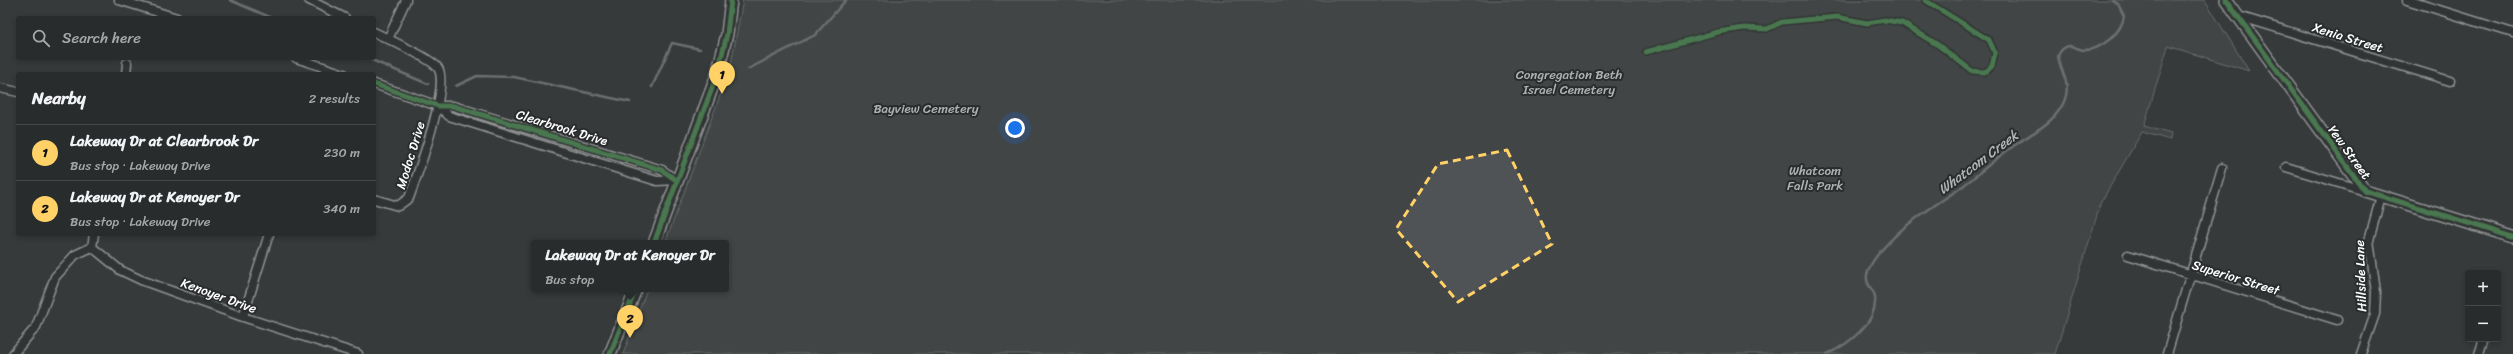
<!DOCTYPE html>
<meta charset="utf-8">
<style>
:root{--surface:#292c2c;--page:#353838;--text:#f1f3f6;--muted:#a5a7a9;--line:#454848;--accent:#ffd166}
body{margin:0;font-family:Sriracha,sans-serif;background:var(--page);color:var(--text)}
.controls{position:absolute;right:12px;bottom:12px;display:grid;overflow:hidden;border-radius:4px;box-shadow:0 2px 6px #0003}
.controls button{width:36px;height:36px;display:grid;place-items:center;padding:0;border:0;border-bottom:1px solid var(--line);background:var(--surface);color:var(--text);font:20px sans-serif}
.you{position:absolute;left:1015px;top:128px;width:14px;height:14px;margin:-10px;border:3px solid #fff;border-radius:50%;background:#1a73e8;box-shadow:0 0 0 6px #1a73e833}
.badge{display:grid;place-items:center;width:26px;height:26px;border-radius:50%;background:var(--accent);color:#111;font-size:13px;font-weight:700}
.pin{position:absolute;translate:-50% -33px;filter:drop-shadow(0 1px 2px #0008)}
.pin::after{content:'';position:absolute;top:21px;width:14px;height:12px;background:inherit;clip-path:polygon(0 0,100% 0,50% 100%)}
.popup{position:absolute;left:531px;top:240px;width:198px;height:52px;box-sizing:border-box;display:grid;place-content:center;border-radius:4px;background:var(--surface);filter:drop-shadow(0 1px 3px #0005);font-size:13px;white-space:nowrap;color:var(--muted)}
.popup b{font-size:15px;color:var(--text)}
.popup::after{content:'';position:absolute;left:50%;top:100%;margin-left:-8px;border:8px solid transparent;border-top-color:var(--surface)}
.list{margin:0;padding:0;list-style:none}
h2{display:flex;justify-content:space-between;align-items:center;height:52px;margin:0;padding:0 16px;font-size:17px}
h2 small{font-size:13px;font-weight:400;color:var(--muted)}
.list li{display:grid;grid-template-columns:26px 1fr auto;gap:12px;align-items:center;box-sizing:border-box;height:56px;padding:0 16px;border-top:1px solid var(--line)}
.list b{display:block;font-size:15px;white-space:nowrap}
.list p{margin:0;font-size:13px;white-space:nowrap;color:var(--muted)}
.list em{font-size:13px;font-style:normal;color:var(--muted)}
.icon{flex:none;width:22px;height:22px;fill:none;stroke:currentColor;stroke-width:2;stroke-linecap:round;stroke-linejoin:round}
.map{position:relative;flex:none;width:2513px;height:354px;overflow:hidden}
.search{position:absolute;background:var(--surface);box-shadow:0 2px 6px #0003;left:16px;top:16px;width:360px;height:44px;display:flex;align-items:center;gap:10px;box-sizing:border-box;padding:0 14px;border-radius:4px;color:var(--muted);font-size:15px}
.panel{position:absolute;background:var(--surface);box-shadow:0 2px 6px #0003;left:16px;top:72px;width:360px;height:164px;border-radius:4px}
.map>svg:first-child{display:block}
</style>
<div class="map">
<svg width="2513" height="354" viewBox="0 0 2513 354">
<rect width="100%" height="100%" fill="#373a3b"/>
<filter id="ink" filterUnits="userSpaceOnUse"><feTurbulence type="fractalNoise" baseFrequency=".025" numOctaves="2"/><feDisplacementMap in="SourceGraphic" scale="8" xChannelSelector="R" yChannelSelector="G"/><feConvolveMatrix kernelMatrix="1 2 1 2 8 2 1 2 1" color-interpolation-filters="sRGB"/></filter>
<g filter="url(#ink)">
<path fill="#505354" stroke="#a8a9aa" d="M743,0H2205L2249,71L2168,46L2144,126L2171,134L2170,140L2142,132L2101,202L2055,354H623L647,289H726V243H665L730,69Z"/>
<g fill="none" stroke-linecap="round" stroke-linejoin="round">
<path stroke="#adaeaf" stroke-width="2.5" d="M230,0L272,18
M367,58L428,84
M748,69L815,35L846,0
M456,86L477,76L514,77L630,102
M652,87L672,43L700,49
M1827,354C1848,345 1878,322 1875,297C1874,289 1865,285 1867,275C1870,260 1886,245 1897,234C1916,216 1941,202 1963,186C1980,173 1997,157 2015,145C2033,132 2057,122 2065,99C2071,82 2060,71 2058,56C2060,51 2063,47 2069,46C2075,46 2079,50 2084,50C2102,50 2122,32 2124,16L2118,4L2112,0"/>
<g stroke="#fff" stroke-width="11">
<path id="street" d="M119,0L177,18
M309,0L345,18
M2407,0L2513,33
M2238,16L2450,81
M374,32C387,39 431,58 438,68C450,86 417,176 409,198L398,206L374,199
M388,39L406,0
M296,58L344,74
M126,74L127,63
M374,84L438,106H453L662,170L676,180
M0,88L18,92
M438,106L449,116L657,181L676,180
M2286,167L2365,191
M94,234L92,247L120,270L141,280L243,317L358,354
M2128,255L2337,320
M243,317L269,234
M13,354L36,327L55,277L75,255L92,247
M2167,354L2222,168
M2361,354L2375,314L2376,292L2369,240L2381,196
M2479,354L2484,339"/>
</g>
<g stroke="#fff" stroke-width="14">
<path id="secondary" d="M2226,0L2365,191L2513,237
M654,243L717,75L727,34L731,0
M610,354L636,289"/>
</g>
<use href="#street" stroke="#2a2d2e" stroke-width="8"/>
<use href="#secondary" stroke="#2a2d2e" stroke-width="11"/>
<g stroke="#2a2d2e" stroke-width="8">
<path id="cycleway" d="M2226,0L2365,191L2513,237
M1646,52L1718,32L1744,28L1767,29L1782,22L1837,17L1867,23L1885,20L1902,23L1938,45L1972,71L1984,72L1988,70L1992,66L1995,53L1989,40L1925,0
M374,84L438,106H453L662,170L676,180
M654,243L717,75L727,34L731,0
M610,354L636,289"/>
</g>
<use href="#cycleway" stroke="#61c268" stroke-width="5"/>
</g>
</g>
<path d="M0 0H2513V354H0ZM1507,150L1552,244L1458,302L1396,229L1438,164Z" fill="#373a3b" fill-opacity=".55" fill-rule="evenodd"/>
<path fill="none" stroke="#ffd166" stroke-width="3" stroke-dasharray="8 5" stroke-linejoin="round" d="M1507,150L1552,244L1458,302L1396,229L1438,164Z"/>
<g text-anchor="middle" stroke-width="4" stroke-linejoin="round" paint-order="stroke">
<g font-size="13" fill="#fff" stroke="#2a2d2e">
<text transform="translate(2348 37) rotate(17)" y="5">Xenia Street</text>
<text transform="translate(562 127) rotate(17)" y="5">Clearbrook Drive</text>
<text transform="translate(2350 152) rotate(54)" y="5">Yew Street</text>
<text transform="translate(410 155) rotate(-73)" y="5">Modoc Drive</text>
<text transform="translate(2360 276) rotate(-92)" y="5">Hillside Lane</text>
<text transform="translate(2236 277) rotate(17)" y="5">Superior Street</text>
<text transform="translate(219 295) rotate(20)" y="5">Kenoyer Drive</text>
</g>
<g font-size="13" fill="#b0b2b2" stroke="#2a2d2e">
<text x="1569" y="79">Congregation Beth<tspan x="1569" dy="15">Israel Cemetery</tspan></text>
<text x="926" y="113">Bayview Cemetery</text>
<text x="1815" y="175">Whatcom<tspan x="1815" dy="15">Falls Park</tspan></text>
</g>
<g font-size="14" font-style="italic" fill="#b4b5b5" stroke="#2a2d2e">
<text transform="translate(1978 162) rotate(-37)" y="5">Whatcom Creek</text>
</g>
</g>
</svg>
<div class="controls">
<button>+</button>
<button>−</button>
</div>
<div class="you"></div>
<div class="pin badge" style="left:722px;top:94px">1</div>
<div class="pin badge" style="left:630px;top:338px">2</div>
<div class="popup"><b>Lakeway Dr at Kenoyer Dr</b>Bus stop</div>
<div class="search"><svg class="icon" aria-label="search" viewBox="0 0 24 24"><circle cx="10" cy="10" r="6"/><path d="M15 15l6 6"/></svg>Search here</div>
<section class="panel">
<h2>Nearby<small>2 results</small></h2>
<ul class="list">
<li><span class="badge">1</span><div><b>Lakeway Dr at Clearbrook Dr</b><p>Bus stop · Lakeway Drive</p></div><em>230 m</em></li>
<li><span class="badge">2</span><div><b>Lakeway Dr at Kenoyer Dr</b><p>Bus stop · Lakeway Drive</p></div><em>340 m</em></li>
</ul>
</section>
</div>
